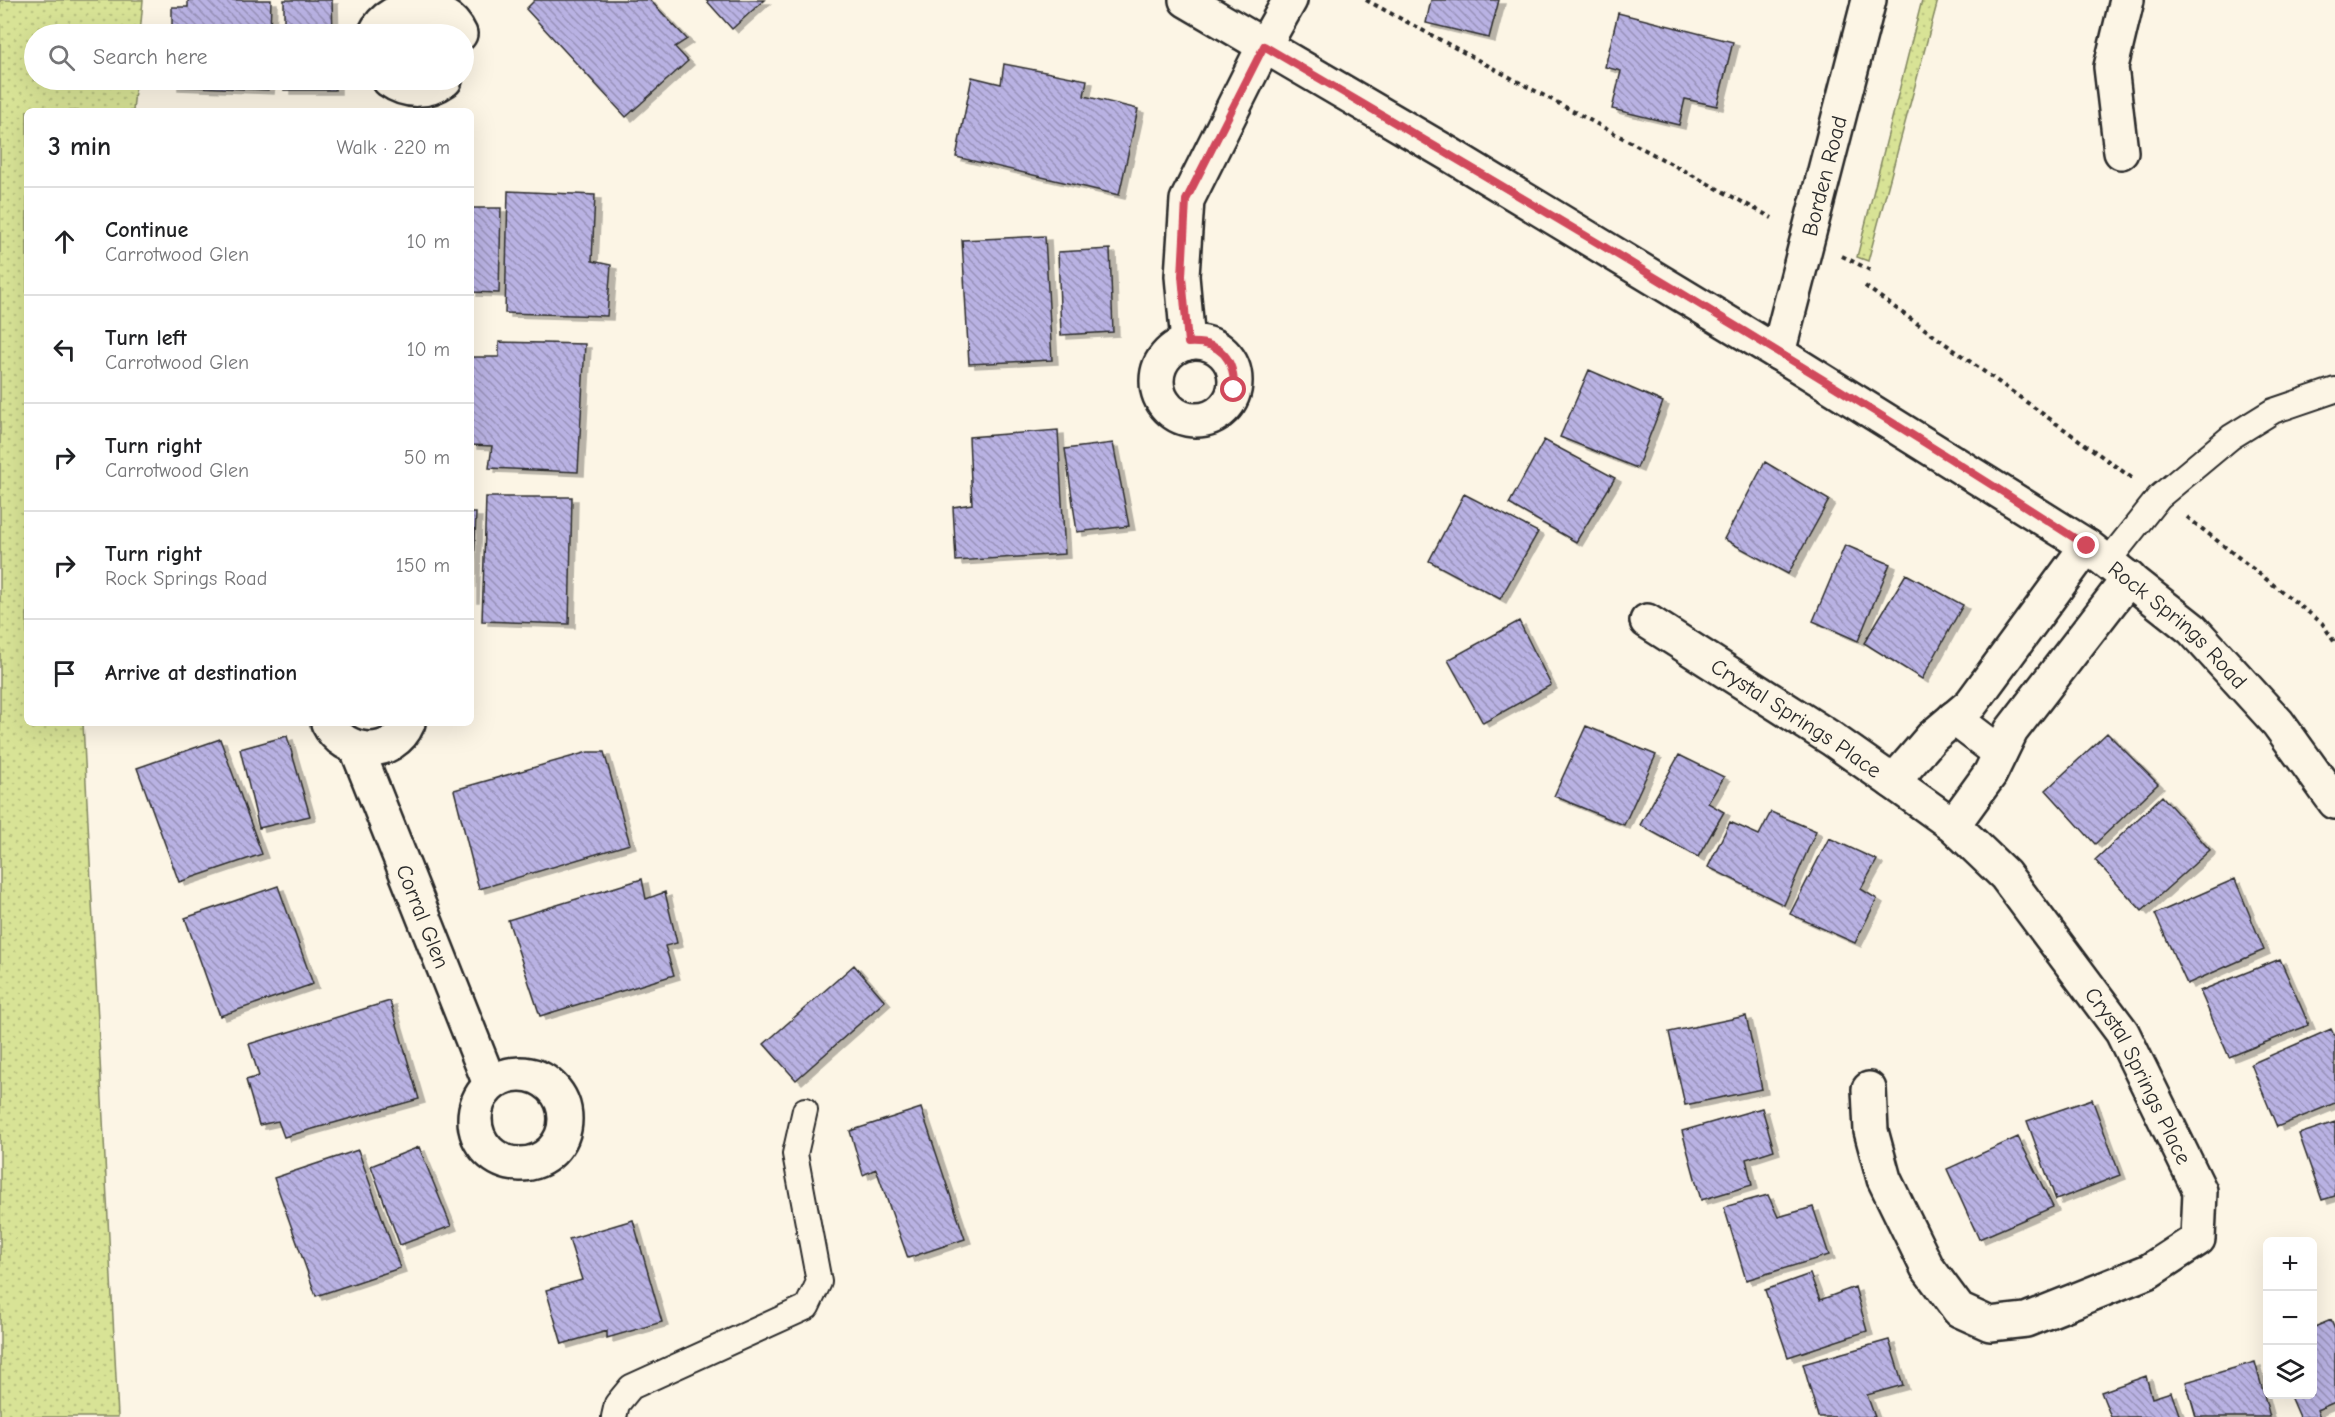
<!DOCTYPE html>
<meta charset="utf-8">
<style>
:root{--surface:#fff;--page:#f2f2f2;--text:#202124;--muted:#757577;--line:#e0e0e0}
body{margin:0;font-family:"Comic Neue",sans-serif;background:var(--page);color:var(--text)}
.controls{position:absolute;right:18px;bottom:18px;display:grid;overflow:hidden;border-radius:9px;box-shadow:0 6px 24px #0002}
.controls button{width:54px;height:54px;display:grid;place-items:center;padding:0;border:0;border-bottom:2px solid var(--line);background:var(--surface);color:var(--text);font:30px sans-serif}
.stop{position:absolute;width:18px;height:18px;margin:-14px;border:4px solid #d1495b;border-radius:50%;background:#fff}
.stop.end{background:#d1495b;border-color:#fff;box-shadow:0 2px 6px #0008}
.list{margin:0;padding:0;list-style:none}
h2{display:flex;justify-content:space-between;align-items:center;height:78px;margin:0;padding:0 24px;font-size:26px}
h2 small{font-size:20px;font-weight:400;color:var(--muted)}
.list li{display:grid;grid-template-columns:39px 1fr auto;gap:18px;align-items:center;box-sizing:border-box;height:108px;padding:0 24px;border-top:2px solid var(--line)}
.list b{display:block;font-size:22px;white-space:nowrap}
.list p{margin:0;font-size:20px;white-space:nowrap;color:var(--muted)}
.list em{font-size:20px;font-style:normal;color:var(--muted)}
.icon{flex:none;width:33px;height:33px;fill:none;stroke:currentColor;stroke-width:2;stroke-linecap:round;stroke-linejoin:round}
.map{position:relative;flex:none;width:2335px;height:1417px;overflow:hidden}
.search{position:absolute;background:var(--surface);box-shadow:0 6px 24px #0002;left:24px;top:24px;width:450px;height:66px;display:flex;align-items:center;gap:15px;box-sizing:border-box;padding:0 21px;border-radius:33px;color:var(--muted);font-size:22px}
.panel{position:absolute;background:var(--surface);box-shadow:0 6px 24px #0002;left:24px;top:108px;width:450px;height:618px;border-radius:9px}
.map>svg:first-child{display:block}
</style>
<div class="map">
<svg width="2335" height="1417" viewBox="0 0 2335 1417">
<defs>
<pattern id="grass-dots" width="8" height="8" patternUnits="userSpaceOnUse" patternTransform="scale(1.5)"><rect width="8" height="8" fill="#d8e396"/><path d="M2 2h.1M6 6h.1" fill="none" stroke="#bac381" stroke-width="1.8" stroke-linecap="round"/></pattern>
<pattern id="building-back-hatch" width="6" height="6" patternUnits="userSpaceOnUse" patternTransform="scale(1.5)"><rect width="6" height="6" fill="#b9b2e3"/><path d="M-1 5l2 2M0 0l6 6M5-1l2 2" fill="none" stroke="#9791b8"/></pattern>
<filter id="shadow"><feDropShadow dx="6" dy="4" stdDeviation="0" flood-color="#0004"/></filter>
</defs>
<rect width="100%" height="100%" fill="#fcf5e5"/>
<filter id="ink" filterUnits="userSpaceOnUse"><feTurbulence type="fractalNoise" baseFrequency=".0167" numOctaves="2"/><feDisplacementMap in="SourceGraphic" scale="12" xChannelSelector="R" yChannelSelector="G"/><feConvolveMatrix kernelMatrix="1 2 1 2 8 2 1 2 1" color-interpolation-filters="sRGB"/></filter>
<g filter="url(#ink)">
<path fill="url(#grass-dots)" stroke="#828760" stroke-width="1.5" d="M0,0H143L140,34H34V80H136L133,111H27V723H83L118,1417H0Z
M1922,0H1938L1868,261L1857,257Z"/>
<path fill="url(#building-back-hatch)" stroke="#2b2b2b" stroke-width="1.5" filter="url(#shadow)" d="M188,0H271L270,34H172V7H188Z
M284,0H332L333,34H284Z
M535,0H650L687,39L675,47L688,61L626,117L526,9Z
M706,0H764L732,29Z
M1431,0H1499L1489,38L1426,23Z
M1618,13L1733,42L1717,106L1685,99L1679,125L1612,109L1621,71L1605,67Z
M1004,64L1087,80L1084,96L1138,109L1119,195L956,157L972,77L1001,84Z
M172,80H269L268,90L172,86Z
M284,80H335V90H284Z
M508,191L595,195L592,261L611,265L607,316L505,313Z
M471,208H501L499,293L471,292Z
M1045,236L1052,360L969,364L962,240Z
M1110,249L1113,332L1061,335L1058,252Z
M499,342L585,344L578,472L489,468L492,446L471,445V357H499Z
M1589,370L1663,402L1637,468L1560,437Z
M1058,430L1065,554L956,561L953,507L972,504L969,437Z
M1544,440L1615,478L1576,542L1509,504Z
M1113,443L1129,526L1077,532L1065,449Z
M1765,462L1829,500L1788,574L1724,539Z
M1464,494L1538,532L1500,599L1429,561Z
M486,497H572L569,624L482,621Z
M471,513H476L473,599H471Z
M1845,545L1890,564L1858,641L1813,621Z
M1906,574L1963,605L1922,679L1864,643Z
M1519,621L1551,685L1483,723L1448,660Z
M1586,726L1656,755L1624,825L1554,796Z
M2107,733L2158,784L2095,844L2046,790Z
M287,736L310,816L259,828L240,749Z
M220,739L262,854L179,882L137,768Z
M588,752H604L630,844L479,889L454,790Z
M1679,755L1724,777L1708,803L1724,812L1698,857L1640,825Z
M2162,796L2210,850L2142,911L2095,860Z
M1771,812L1816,831L1784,905L1708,867L1730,822L1759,835Z
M1829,838L1877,860L1861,889L1877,899L1855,943L1790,914Z
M642,879L646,899L665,892L677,943L665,946L674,975L540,1016L508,920Z
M2235,879L2264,950L2187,984L2155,914Z
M278,886L313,984L220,1016L185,918Z
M2280,959L2309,1025L2229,1057L2200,991Z
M854,965L885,1001L796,1080L764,1044Z
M390,1001L419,1099L284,1137L278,1121L259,1125L246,1080L259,1076L249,1044Z
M1746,1016L1762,1089L1685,1105L1669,1032Z
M2331,1029L2335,1037V1103L2277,1127L2251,1064Z
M2092,1099L2120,1175L2056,1200L2027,1121Z
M921,1108L965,1239L908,1258L876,1169L863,1175L850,1131Z
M1762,1108L1774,1150L1746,1159L1752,1185L1701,1200L1682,1131Z
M2335,1122V1196L2322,1200L2299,1134Z
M2018,1137L2053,1207L1979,1239L1947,1169Z
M419,1147L451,1226L400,1245L371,1166Z
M358,1150L400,1268L316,1296L274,1178Z
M1768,1195L1778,1217L1813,1207L1829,1255L1746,1280L1724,1207Z
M633,1220L662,1322L607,1338V1331L562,1344L546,1290L582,1280L569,1239Z
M1810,1274L1820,1300L1855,1287L1867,1331L1788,1357L1765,1290Z
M2331,1320L2335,1330V1402L2317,1410L2320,1417H2299L2289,1394H2312V1328Z
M1889,1340L1903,1385L1867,1395L1875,1417H1818L1803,1364Z
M2255,1362L2270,1417H2196L2186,1382Z
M2146,1376L2152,1398L2171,1392L2180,1417H2111L2101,1392Z"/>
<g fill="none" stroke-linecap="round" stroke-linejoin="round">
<g stroke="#2b2b2b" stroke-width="28">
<path id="lane" d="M2108,561L2159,497L2231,437L2273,411L2335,390
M614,1417L617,1404L631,1387L807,1307L819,1282L795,1154L805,1110"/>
</g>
<g stroke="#2b2b2b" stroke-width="38">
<g id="street">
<path d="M375,34C390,0 445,0 460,34"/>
<path d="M389,80C407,93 428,92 445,80"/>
<path d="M2121,152L2111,67L2127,0"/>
<circle cx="1196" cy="381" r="39"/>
<path d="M1188,343L1182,276L1187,200L1264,46L1290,0"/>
<path id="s1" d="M1778,353L1869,0"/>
<path id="s2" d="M1647,621L1832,739L1893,782L1953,825L2005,875L2122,1032L2200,1191L2198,1239L2149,1271L2026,1320L1990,1324L1959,1310L1927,1267L1884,1179L1871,1131L1869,1089"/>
<path d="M1954,718L2000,753"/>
<path d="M328,723C344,756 393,759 408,723"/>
<path id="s3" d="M357,749L490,1084"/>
<path d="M1893,782L1932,737L1971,704L2087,546"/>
<path d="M1953,825L1990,774L2011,731L2129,578"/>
<circle cx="520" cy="1119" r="45"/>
</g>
</g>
<g stroke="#2b2b2b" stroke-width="38">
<g id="secondary">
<path id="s4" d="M1186,0L1449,154L1778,353L2087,546L2192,629L2278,723L2335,802"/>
</g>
</g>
<path stroke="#2b2b2b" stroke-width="4" stroke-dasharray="4.5 4.5" stroke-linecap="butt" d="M1366,0L1772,218
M1842,256L1872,271
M1865,286L2132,478
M2187,517L2322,623L2335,643"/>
<use href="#lane" stroke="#fcf5e5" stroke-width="24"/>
<use href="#street" stroke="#fcf5e5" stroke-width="33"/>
<use href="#secondary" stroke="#fcf5e5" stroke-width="33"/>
</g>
</g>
<g fill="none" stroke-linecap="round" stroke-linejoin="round" filter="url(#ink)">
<path stroke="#d1495b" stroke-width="8" d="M1234,390C1235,359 1221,341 1188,343L1182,276L1186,200L1264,46C1541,208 1818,372 2087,546"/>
</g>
<g text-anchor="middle" stroke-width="4.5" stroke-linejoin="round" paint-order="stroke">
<g font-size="22" fill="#2b2b2b" stroke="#fcf5e5">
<text dy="8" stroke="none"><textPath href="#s1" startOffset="183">Borden Road</textPath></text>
<text dy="8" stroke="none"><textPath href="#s4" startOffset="1174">Rock Springs Road</textPath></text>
<text dy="8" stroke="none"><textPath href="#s2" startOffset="178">Crystal Springs Place</textPath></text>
<text dy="8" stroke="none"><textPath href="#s3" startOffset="180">Corral Glen</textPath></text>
<text dy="8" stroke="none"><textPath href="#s2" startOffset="682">Crystal Springs Place</textPath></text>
</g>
</g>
</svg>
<div class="controls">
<button>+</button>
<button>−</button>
<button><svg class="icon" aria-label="layers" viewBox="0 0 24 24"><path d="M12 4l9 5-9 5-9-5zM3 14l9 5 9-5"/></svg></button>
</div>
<div class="stop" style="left:1234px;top:390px"></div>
<div class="stop end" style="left:2087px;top:546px"></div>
<div class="search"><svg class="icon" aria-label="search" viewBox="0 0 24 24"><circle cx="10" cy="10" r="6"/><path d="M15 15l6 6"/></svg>Search here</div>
<section class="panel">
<h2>3 min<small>Walk · 220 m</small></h2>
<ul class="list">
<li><svg class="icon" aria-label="ahead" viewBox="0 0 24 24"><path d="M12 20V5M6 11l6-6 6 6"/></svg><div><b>Continue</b><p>Carrotwood Glen</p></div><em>10 m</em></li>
<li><svg class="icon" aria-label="left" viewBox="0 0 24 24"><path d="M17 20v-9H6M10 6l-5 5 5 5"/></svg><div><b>Turn left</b><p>Carrotwood Glen</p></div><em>10 m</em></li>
<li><svg class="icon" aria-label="right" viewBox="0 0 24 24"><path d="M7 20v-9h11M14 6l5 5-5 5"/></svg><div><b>Turn right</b><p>Carrotwood Glen</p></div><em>50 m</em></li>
<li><svg class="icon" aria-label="right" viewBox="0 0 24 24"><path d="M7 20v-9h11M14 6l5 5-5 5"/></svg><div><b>Turn right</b><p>Rock Springs Road</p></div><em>150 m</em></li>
<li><svg class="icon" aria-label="arrive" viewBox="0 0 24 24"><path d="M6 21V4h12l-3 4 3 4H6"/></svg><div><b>Arrive at destination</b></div></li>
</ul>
</section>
</div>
